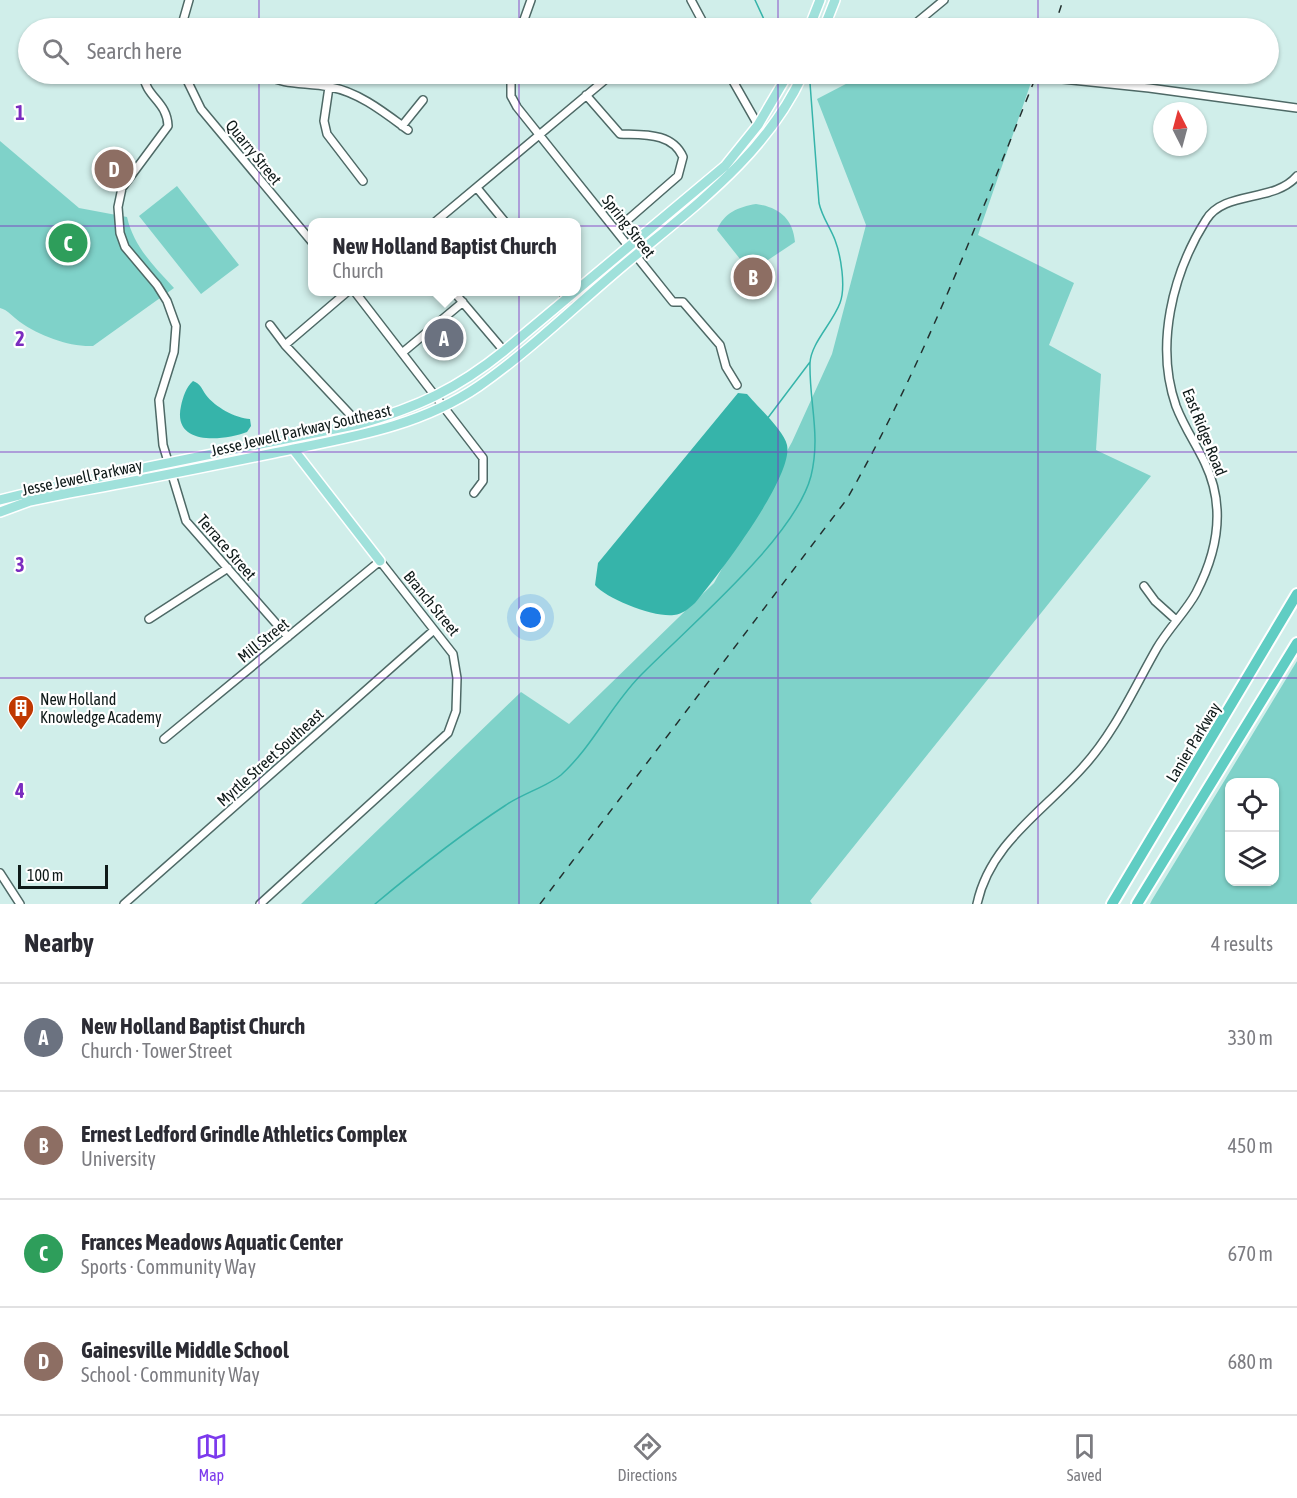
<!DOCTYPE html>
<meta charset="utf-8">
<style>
:root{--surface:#fff;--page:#f2f2f3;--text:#2b2b33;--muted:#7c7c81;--line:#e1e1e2;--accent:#7c3aed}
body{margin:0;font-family:"Asap Condensed",sans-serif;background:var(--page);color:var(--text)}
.controls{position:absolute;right:18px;bottom:18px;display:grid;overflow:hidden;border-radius:12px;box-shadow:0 2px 4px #0004}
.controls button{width:54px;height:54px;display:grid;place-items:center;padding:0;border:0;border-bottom:2px solid var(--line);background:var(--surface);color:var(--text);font:30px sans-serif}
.compass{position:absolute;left:1153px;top:102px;width:54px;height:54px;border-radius:50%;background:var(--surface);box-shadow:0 2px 4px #0004;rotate:354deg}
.scale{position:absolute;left:18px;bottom:15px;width:90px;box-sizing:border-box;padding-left:6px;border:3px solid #0f1a19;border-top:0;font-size:16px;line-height:21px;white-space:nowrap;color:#0f1a19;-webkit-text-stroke:4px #fff;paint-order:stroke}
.you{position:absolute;left:531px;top:618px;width:21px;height:21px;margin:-15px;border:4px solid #fff;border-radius:50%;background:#1a73e8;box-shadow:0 0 0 9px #1a73e833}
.badge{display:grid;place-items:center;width:39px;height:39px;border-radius:50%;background:var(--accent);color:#fff;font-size:20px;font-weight:700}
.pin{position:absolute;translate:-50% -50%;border:3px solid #fff;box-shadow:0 2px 6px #0006}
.popup{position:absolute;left:308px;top:218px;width:273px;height:78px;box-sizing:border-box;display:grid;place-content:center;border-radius:12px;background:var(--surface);filter:drop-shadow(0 2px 4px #0005);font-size:20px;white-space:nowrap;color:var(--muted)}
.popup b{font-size:22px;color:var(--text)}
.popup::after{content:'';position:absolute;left:50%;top:100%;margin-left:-12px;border:12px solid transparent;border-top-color:var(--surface)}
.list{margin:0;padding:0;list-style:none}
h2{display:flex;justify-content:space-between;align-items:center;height:78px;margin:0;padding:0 24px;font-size:26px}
h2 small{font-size:20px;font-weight:400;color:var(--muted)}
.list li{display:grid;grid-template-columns:39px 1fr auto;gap:18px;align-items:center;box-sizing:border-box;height:108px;padding:0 24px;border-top:2px solid var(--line)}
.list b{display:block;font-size:22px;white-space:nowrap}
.list p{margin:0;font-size:20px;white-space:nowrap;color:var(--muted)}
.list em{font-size:20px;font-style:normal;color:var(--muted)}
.icon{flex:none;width:33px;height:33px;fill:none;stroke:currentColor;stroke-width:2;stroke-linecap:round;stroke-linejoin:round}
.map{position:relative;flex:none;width:1297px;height:904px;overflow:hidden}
.search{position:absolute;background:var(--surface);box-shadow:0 2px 4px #0004;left:18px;right:18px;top:18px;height:66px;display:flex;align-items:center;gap:15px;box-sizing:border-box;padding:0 21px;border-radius:33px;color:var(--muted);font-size:22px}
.sheet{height:510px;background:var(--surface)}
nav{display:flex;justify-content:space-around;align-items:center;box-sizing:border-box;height:84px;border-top:2px solid var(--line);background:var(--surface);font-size:16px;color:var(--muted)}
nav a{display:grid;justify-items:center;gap:3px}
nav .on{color:var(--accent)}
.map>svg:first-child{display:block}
</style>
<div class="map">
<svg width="1297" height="904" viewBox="0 0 1297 904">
<rect width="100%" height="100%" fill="#d0eeea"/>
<path fill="#7fd2c9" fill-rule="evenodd" d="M865,74H1034L978,235L1074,283L1049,345L1101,374L1096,450L1151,476L810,901L812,904H301L521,692L569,724L714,583L792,442L832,354L866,225L817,99Z
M0,141L79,208L127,217C134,247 153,265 174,288L93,346C69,347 40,336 20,322C13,317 8,310 0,308Z
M177,186L239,265L201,294L139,216Z
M756,204C778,207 793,218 795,242L753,270L748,269L717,230C724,213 738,207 756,204Z
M1297,661V904H1150L1152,900ZM1274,782V882H1230V782Z"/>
<path fill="#36b4aa" d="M193,381C201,384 201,388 206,395C215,407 235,418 250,419L251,426L247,432C223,441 172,446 181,406C183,397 186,387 193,381Z
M738,393L747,394C757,406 784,431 787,445C794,477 716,578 695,603C688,609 683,614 674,615C656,618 606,599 595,585L598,563Z"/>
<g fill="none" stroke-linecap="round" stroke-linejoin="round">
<path stroke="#36b4aa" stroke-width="1.5" d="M755,0L768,28
M767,419L810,362
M375,904C417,869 460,835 506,805C522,794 548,786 561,775C593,746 611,705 641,675C687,628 795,538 811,476C821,435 809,402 810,363C811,343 832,324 840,303C846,287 841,256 835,240C830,227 822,217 819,203L810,83"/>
<g stroke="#4e6966" stroke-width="10">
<path id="minor" d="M691,0L706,28
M181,28L189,0
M521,28L531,0
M910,28L944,0
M143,74C146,98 167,101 168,126L122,188L118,207L120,233L125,247L157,285L167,301L176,326L174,352L159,400L163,445L186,521L288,637
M184,74L201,109L312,242
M262,74C287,86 304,82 330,87C359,92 385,113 408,130
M511,74V96L517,107L673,302H683L720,345L726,367L737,385
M729,74L758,125
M1005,74L1034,76
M1043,77L1149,88L1297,108
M329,87L324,121L327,134L363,181
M586,95L620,134C643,135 672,132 683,157L678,176L616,230
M402,126L423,100
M477,188L505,222
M435,222L612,74
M355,292L483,458V481L474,493
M454,292L504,351
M562,292L568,299
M270,325L285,345L359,424
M285,345L347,292
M402,353L463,302
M1144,586L1155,601L1175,619
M149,619L228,568
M164,739L380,561L453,654L457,678L456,711L448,733L260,904
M0,873L20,904
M124,904L434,630
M977,904C990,843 1044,811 1083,767C1115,732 1134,688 1157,648C1168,629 1187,610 1196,593C1218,551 1226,507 1205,463C1196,444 1184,427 1176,406C1155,346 1172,274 1206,220C1224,190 1274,203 1297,176"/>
</g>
<g stroke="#fff" stroke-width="12">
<path id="major" d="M809,28L820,0
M824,28L835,0
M293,449L380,561
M0,500L60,485L359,424C418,407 457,389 504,351L725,166L758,125L788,74
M0,512L30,501L69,493C138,481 206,467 274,453C345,438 418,428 479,386C535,347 583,298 636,255C701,201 767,152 803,74"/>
</g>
<g stroke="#fff" stroke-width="14">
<path id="highway" d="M1112,904L1297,594
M1137,904L1297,643"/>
</g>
<use href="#minor" stroke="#fff" stroke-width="7"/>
<use href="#major" stroke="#a0e1db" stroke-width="9"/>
<use href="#highway" stroke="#60cdc3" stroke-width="10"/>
<path stroke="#23302f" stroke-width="1.5" stroke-dasharray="8 8" stroke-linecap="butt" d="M1054,28L1063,0
M540,904L847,499C924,364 979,217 1037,74"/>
</g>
<path fill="none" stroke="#7b2cbf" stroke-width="1.5" stroke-opacity="0.55" d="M259,0V28M519,0V28M778,0V28M1038,0V28M259,74V904M519,74V904M778,74V904M1038,74V904M0,226H1297M0,452H1297M0,678H1297"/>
<defs>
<g id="building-pin" transform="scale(1.35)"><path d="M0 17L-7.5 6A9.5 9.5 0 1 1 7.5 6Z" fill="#c03801" stroke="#fff"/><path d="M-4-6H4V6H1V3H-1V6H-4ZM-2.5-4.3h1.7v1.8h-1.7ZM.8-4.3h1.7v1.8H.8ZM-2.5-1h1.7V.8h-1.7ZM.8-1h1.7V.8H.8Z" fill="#fff"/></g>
</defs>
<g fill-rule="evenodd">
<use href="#building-pin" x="21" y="708"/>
</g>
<g text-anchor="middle" stroke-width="4.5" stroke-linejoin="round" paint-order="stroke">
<g font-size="16" fill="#0f1a19" stroke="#fff">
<text transform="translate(254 152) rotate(51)" y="6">Quarry Street</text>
<text transform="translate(629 226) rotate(52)" y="6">Spring Street</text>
<text transform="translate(301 430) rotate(-13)" y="6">Jesse Jewell Parkway Southeast</text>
<text transform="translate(1205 432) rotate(68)" y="6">East Ridge Road</text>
<text transform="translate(82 477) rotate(-12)" y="6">Jesse Jewell Parkway</text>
<text transform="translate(227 547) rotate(49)" y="6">Terrace Street</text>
<text transform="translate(432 603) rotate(51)" y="6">Branch Street</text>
<text transform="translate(263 640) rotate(-39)" y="6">Mill Street</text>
<text transform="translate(1193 742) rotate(-59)" y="6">Lanier Parkway</text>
<text transform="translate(270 757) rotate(-42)" y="6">Myrtle Street Southeast</text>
</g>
<g font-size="16" fill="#0f1a19" stroke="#fff" text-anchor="start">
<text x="40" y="705">New Holland<tspan x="40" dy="18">Knowledge Academy</tspan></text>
</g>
</g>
<g font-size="20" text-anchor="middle" font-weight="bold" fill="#7b2cbf" stroke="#fff" stroke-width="4.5" stroke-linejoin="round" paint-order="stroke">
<text x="20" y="120">1</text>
<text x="20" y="346">2</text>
<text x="20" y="572">3</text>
<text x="20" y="798">4</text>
</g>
</svg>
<div class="controls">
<button><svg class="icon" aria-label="locate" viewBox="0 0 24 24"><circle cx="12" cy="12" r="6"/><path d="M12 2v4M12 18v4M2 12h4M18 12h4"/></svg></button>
<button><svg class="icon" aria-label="layers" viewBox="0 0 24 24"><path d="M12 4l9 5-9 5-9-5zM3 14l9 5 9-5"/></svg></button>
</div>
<svg class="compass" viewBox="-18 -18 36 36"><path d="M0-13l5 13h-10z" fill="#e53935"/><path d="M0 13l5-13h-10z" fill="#7c7c81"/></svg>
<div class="scale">100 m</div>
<div class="you"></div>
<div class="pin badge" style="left:444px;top:338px;background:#6b7280">A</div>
<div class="popup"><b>New Holland Baptist Church</b>Church</div>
<div class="pin badge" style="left:753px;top:277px;background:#8d6e63">B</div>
<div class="pin badge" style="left:68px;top:243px;background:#2e9e5b">C</div>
<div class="pin badge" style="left:114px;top:169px;background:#8d6e63">D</div>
<div class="search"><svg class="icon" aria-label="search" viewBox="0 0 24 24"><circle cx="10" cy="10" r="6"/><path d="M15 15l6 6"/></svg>Search here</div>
</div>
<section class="sheet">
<h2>Nearby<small>4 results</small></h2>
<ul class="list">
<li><span class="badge" style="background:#6b7280">A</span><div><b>New Holland Baptist Church</b><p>Church · Tower Street</p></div><em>330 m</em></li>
<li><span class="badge" style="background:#8d6e63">B</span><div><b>Ernest Ledford Grindle Athletics Complex</b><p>University</p></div><em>450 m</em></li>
<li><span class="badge" style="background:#2e9e5b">C</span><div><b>Frances Meadows Aquatic Center</b><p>Sports · Community Way</p></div><em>670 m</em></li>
<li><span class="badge" style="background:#8d6e63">D</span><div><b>Gainesville Middle School</b><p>School · Community Way</p></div><em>680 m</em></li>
</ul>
</section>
<nav>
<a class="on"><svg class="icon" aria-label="map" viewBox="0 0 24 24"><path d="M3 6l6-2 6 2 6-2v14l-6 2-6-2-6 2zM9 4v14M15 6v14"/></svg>Map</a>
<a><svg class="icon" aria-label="directions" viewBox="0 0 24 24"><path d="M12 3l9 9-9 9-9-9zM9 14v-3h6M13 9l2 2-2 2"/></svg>Directions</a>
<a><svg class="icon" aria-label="saved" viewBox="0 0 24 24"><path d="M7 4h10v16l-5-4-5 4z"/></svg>Saved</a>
</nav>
